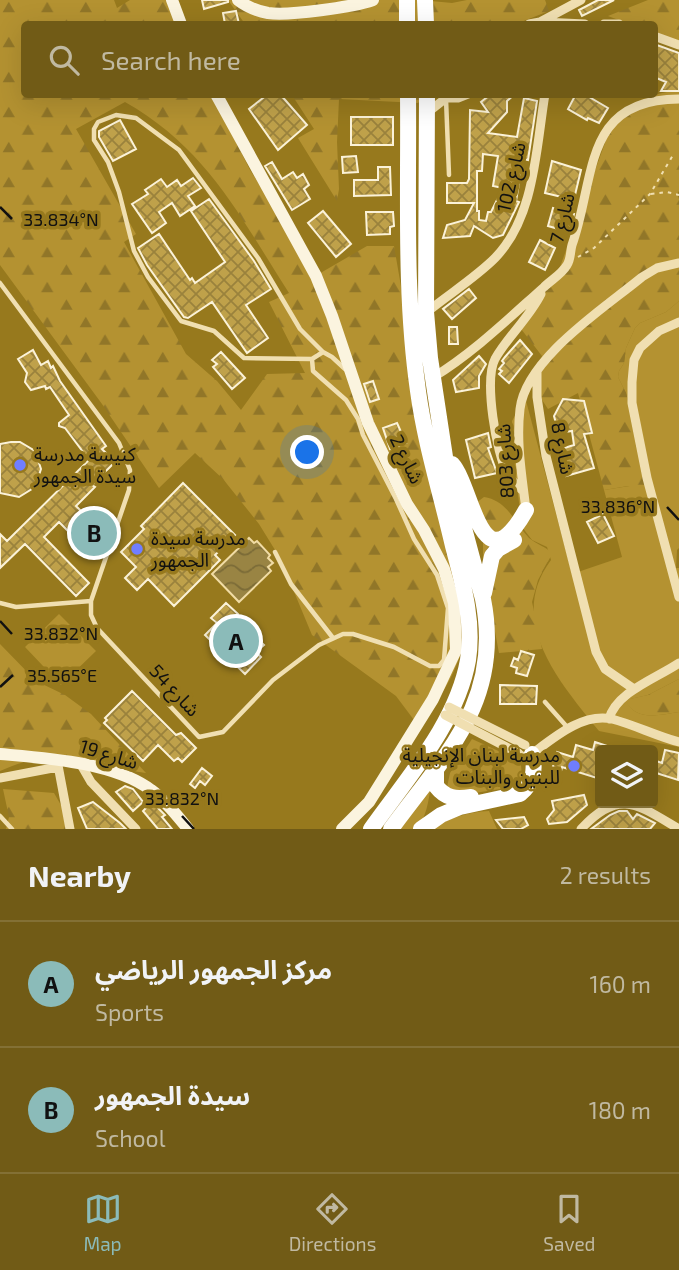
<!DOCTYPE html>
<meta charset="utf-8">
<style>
:root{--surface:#715b16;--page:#76611f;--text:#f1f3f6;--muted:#c0b9a1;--line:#837035;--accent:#8bbbb9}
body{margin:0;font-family:"Exo 2","Noto Sans Arabic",sans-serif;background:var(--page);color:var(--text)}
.controls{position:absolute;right:21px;bottom:21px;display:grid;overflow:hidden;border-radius:7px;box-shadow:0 7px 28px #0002}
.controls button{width:63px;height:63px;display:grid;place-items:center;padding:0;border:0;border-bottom:2px solid var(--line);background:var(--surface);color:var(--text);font:35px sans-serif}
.you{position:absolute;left:308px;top:453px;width:24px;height:24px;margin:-18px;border:5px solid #fff;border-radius:50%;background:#1a73e8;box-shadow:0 0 0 10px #1a73e833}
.badge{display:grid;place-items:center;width:46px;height:46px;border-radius:50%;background:var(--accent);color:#111;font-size:23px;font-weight:700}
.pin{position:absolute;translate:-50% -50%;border:4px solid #fff;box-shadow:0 2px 7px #0006}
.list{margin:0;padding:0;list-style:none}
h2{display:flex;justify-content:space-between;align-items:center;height:91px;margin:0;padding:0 28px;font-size:30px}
h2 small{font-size:23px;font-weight:400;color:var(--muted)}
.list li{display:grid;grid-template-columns:46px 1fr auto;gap:21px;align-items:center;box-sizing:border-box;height:126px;padding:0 28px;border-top:2px solid var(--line)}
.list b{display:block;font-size:26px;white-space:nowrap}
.list p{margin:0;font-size:23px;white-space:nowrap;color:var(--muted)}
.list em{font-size:23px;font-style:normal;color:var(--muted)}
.icon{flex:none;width:38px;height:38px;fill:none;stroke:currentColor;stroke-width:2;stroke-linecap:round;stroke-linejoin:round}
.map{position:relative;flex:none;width:679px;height:829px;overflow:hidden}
.search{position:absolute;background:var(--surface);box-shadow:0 7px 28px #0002;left:21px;right:21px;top:21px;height:77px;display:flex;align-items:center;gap:18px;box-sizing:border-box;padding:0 24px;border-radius:7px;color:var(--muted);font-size:26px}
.sheet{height:343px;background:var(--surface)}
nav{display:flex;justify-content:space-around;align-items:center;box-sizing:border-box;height:98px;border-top:2px solid var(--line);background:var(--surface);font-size:19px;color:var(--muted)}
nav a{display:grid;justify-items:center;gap:4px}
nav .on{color:var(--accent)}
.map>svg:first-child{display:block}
</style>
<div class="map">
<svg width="679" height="829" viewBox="0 0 679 829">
<defs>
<pattern id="forest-firs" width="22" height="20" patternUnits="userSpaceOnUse" patternTransform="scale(1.75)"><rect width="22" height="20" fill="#b49231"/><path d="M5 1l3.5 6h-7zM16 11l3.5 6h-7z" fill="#917628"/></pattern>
<pattern id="water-waves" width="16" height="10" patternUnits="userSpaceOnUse" patternTransform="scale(1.75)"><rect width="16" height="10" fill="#998443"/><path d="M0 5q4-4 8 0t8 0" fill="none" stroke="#7b6b37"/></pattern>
<pattern id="building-cross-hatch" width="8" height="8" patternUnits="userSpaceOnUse" patternTransform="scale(1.75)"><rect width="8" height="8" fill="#bfa14a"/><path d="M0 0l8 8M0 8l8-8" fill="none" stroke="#9a823c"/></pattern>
</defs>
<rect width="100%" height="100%" fill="#97791d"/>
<path fill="#b49231" d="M679,301V548L677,550L676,568H679V679L648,695L626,700C635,722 660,715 679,712V747L599,731C561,684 505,621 551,560L547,547L532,540L522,527L515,470L512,421L525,397L572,574L622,557L604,490L636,485L639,458L635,444V430L626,393L618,377L619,371L624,363L626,348L635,328L640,323L666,312Z
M59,614L96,651L61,685L25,647Z
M472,739L514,758L521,765L522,776L514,787L455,796L447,787L450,773Z
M431,786C428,802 427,817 416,829H401Z
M489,811L497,829H431C450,818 467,812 489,811Z"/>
<path fill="url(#forest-firs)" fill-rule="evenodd" d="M0,0H114L117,8L130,0H173L181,24H24V94L212,95L250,170L317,275L367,246H394L424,419L466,635C457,672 443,697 417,724L396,696L312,635L280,558L259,524L223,479L195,453L159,488L102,404L0,265ZM125,102C208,149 240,217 289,293L269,302L305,373L267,374L241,410L217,381L186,354L124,242L136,234L76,129Z
M228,0H420L452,3L467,0H545L549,11L516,24H245Z
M648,0H679V45L655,35L654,24H629L608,16Z
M679,90V191L677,194L679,199V301L666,312L640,323L635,328L626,348L624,363L619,371L618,377L626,393L635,430V444L648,480L645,486H628L604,490L578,393L548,409L533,386L542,356L518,325L560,267L613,121C633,103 652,93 679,90Z
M292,95H427L418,103L339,99L337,142L339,189L337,201L298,138L314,129Z
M484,497C508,501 514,522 529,538C537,545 546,546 552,554L538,580L532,602L542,649L499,653L483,567V542L476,503Z
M0,644L36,681L65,695L91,714L146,773C109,767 69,760 31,761C20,762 10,767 0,771Z
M679,679V712C659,715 636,722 625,700L648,695Z
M3,789L54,793L62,807L66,829H6L9,817Z"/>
<path fill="url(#water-waves)" stroke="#f1dca5" stroke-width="2" d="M249,538L254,543L257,541L270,555L268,558L273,563L268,567L271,571L239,602L212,574Z"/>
<path fill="url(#building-cross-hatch)" stroke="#fbf2d8" stroke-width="2" fill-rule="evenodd" d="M202,0H228V2L204,9Z
M598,0H614L582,16L579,10Z
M236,11L239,24H225L223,13Z
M654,44L679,53V91H661L666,82L654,77Z
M268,94H280L307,125L278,150L249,109Z
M491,94H515L507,101V112L488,133L517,137L524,98L537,101L528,160L523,159L516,201L519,202L503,235L493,238L474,226L470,236L443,238L447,225L465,220L474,203H447V183H467L469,179L470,110L488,112L481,102ZM483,154L498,156L493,186L503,188L491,212H488L486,221L479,220V211H477V171H482Z
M576,94H584L608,108L599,123L588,118L587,120L568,109Z
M351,117H393V145H351Z
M120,120L136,149L113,161L99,137V131Z
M356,156L358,172L343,173L342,157Z
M552,161L581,170L575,195L567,193L566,198L545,193Z
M272,162L282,179L293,172L297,178L303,174L309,185L304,189L310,199L292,210L265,166Z
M378,167H390L391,195L354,196V180H378Z
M193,178L201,188L188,196L195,206L180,216L172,203L159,212L166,223L152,233L132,204L148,194L145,190L161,179L167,187L177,180L181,186Z
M209,199L254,261L271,289L246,305L268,338L247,353L212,302L188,318L184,317L147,265L138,248L159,234L190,280L192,278L195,283L225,262L191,211Z
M553,208L574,214L569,232L548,226Z
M323,211L351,244L336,257L308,223Z
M366,212H393L394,226L390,227V234L367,235Z
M540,240L555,248L545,270L529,262Z
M469,289L476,298L452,319L443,309Z
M449,327H457L458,344H449Z
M520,340L532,354L509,383L499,374L502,371L499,369L504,363L502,361L505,357Z
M33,350L41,365L48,361L51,368L53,366L60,381L106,446L102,449L115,462L92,485L95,487L76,506L86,516L69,532L59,522L44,537L89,583L76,596L25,544L0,568V534L7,541L89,460L65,428L59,426V423L69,415L50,387L46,389L45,386L31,390L25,382L27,373L18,359Z
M221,352L245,378L232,389L213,367L217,364L212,360Z
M479,356L486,364L479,376V388L456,392L453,380Z
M373,381L379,399L370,402L364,384Z
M563,399L584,401L592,433L584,434L594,468L566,476L558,450L574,445L572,431L565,432L557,427L554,416Z
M397,423L406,443L390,449L383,428Z
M488,433L491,447L488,448L497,473L475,478L466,440Z
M11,442H20L35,451L41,469L35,487L19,497L0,493V444Z
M183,483L235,535L215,555L220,560L174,606L148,579L137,590L125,578L136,567L121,552L144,529L141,526Z
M603,514L614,536L598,543L587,522Z
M226,603L238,614L235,617L264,645L256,652L261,657L245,674L205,635L217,623L211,618Z
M521,651L534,655L527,676L516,673L517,668L511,666L514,658L518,660Z
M500,685L537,686L536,704H500Z
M132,691L176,735L181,733L196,748L182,762L178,758L174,761L158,745L143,761L104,723L107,720L105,718Z
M595,742L616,749L600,750V779L562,767L559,780L550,777L557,752L573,757L576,745L593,750Z
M665,750L679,753L678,780L653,772V760L662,763Z
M202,768L212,776L205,785L200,781L195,788L190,784Z
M125,786L133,789L143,802L133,811L116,792Z
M584,795L587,805L567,822L549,824L547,819L554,810L552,801Z
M93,802L120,823L126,829H87L78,808Z
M152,802L165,815L162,817L172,829H158L143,811Z
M619,811H627L633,819L637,814L655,823L650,829H591L610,815Z
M524,817L528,825L521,829H503L496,820Z"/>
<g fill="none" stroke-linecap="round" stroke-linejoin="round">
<path stroke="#f0dfb1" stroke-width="2" stroke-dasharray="3.5 5" stroke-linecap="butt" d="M651,194L667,192L679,195
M578,257L594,248L650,194L673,155"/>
<path stroke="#f0dfb1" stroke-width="4.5" d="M446,99L449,175
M0,283L119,443L130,470L129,490L91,601V615L97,628L199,737L223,732L273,680L319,645L343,634H353L394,647L430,666H439L444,660L448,608L437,575L414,539L396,499L363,435L358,419L346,400L313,371L312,359L323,352L332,357L345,369
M312,359L244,358L214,331L181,321L148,277L134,251L119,192L108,162L94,140V129L98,122L116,115L136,118L179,150L258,258L300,329L323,352
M275,552L291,584L333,638
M0,603L16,607L91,601
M545,702L568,728
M0,816L12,829"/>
<path stroke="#f0dfb1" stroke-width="9" d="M542,22L585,24
M529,24L540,22L581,0
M604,24H619
M654,36L679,45
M427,113L446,98H458L468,94
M427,312C449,294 475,278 495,258C535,217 536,148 545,94
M679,322L659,331L640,348L634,360L632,382V403L647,478L679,597
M537,372V397L546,456L596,652L605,669L634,689
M432,378C473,353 508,319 544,287C551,280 562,274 567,265C571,259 570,252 572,245C596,178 582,99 679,99
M522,490C518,486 511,480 508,475C496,454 484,380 495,359C508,336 529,318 541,294
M526,510C522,476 516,443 520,409C526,358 606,307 642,277L657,268L679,263
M609,719C616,692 657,678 679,663
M518,753L525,759C549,742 580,712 612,719C635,725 656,736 679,742
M57,760L70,829
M80,763L91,782L136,829
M0,778L58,767
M581,829C619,788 637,804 679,829"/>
<path stroke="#fbf4df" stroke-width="12" d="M172,0L181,24
M238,0C247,7 257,11 268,13C289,16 353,7 373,0
M216,94L316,276L332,316L368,423L407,504L424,530L444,569L454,603L456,650L433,699L369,802L342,829
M0,754C45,758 114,762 151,790C165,800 177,815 188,829"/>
<path stroke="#fff" stroke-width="16" d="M407,0V24
M425,0L426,24
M452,464C473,487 481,590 526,510
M484,593L492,556L498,549L514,540
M436,768V786C446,799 456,799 471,797
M371,829C407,778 457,723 468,660C474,621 463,584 453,546C441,494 425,443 418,391C404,293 409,193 408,94
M391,829C446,754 503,700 483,599L445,457L430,358L426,312L427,94
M421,829L441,815L460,807L520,794C533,783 536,771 532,754"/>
<path stroke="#f0dfb1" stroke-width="9" d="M449,707L525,745
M445,715L518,753"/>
</g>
<path fill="none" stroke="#111" stroke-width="2.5" d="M0,207L12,219M667,507L679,520M0,621L12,634M0,687L13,675M182,816L194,829"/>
<g fill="#707eff" stroke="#97791d" stroke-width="2.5">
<circle cx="20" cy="465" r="7"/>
<circle cx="137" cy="549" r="7"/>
<circle cx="574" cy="766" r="7"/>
</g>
<g text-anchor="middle" stroke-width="7" stroke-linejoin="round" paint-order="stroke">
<g font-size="19" fill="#111" stroke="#97791d">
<text transform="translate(511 177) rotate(-77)" y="7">شارع 102</text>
<text transform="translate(562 218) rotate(-76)" y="7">شارع 7</text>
<text transform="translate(563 448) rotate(79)" y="7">شارع 8</text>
<text transform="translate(407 459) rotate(64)" y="7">شارع 2</text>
<text transform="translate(505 461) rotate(-93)" y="7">شارع 803</text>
<text transform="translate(175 690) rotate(47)" y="7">شارع 54</text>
<text transform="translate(109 754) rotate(17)" y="7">شارع 19</text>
</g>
<g font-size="19" fill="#111" stroke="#97791d" text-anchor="start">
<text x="34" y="461">كنيسة مدرسة<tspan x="34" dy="22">سيدة الجمهور</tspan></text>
<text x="151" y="545">مدرسة سيدة<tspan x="151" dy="22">الجمهور</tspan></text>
<text x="560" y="762" text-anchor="end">مدرسة لبنان الإنجيلية<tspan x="560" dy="22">للبنين والبنات</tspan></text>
</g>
</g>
<g font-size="18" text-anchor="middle" fill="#111" stroke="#97791d" stroke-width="7" stroke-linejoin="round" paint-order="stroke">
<text x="61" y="226">33.834°N</text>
<text x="618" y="513">33.836°N</text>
<text x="61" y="640">33.832°N</text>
<text x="62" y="682">35.565°E</text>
<text x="182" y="805">33.832°N</text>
</g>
</svg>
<div class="controls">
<button><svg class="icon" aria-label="layers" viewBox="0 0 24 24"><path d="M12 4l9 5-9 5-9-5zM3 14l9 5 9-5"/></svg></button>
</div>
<div class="you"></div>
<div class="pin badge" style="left:236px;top:641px">A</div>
<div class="pin badge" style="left:94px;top:533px">B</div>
<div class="search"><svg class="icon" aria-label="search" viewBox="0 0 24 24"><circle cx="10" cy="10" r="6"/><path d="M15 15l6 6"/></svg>Search here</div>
</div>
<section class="sheet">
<h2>Nearby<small>2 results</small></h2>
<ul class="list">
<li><span class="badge">A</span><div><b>مركز الجمهور الرياضي</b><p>Sports</p></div><em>160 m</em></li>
<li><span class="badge">B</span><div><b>سيدة الجمهور</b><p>School</p></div><em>180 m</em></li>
</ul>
</section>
<nav>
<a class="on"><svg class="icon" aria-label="map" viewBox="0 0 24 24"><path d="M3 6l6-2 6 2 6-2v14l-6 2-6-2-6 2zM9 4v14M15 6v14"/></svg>Map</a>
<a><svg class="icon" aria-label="directions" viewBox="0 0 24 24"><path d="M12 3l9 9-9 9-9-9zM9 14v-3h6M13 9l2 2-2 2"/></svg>Directions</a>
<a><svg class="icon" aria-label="saved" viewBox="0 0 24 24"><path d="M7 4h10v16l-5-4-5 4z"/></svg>Saved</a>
</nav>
